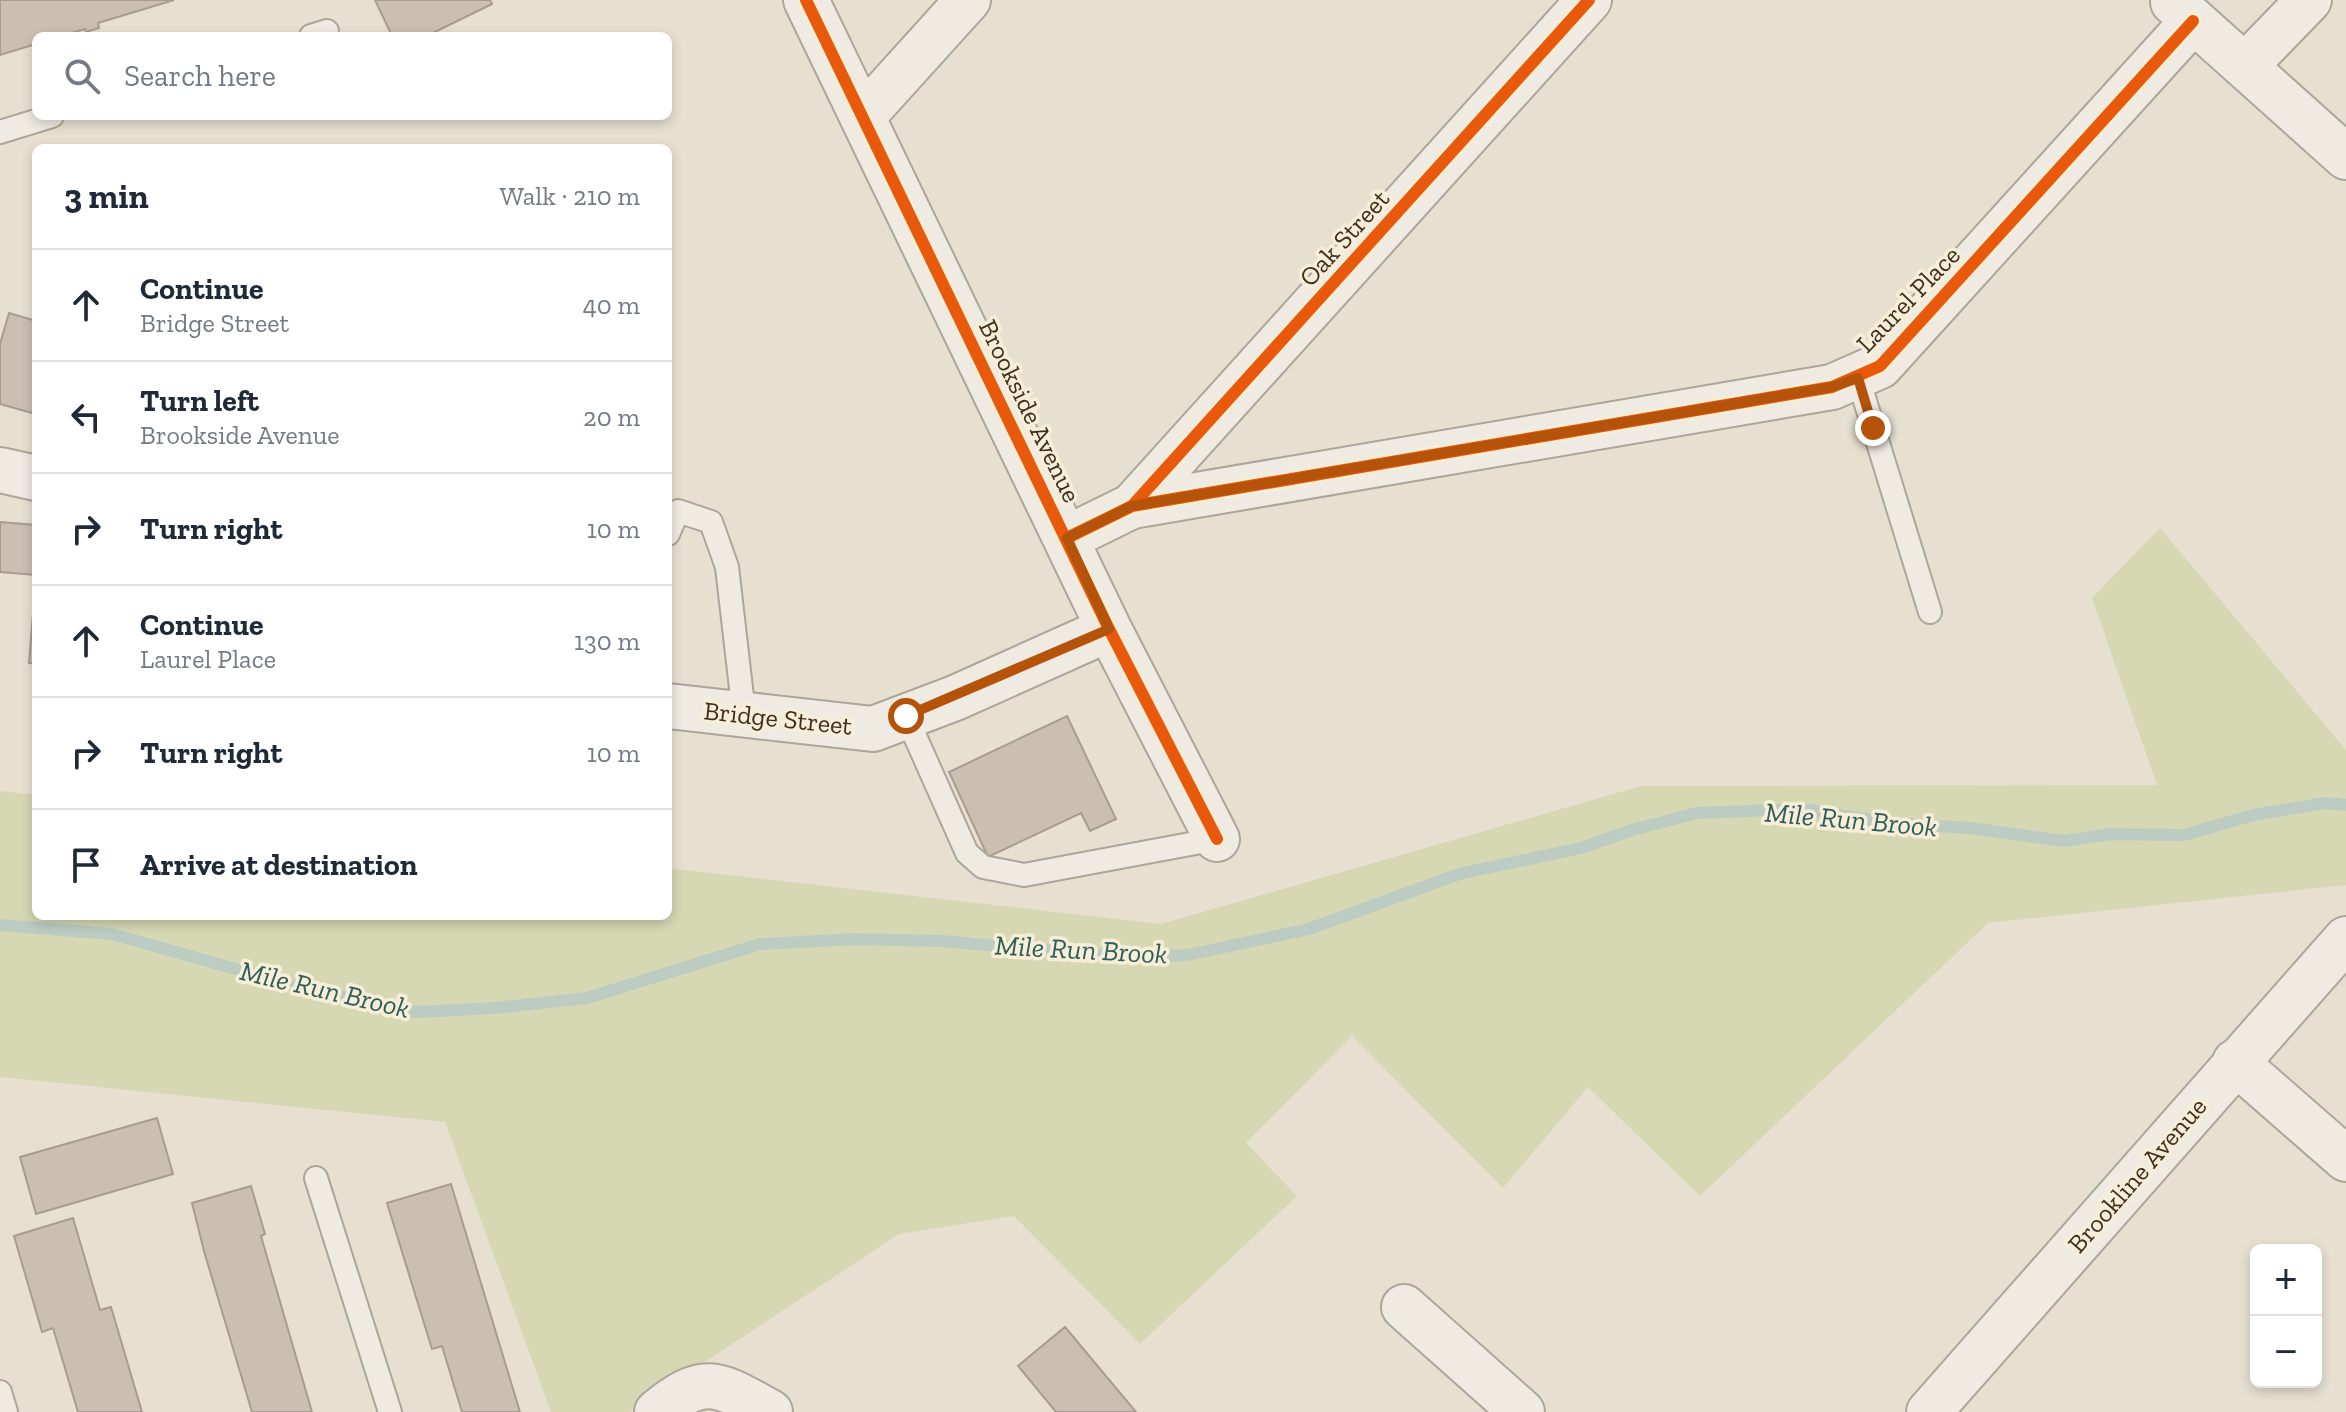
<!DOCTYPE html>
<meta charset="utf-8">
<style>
:root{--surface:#fff;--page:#f2f2f3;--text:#1f2937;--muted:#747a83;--line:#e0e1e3}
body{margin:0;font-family:"Zilla Slab",serif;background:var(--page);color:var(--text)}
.controls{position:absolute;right:24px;bottom:24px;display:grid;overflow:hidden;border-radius:12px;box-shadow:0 4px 12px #0003}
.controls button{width:72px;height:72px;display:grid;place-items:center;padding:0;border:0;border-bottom:2px solid var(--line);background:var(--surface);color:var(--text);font:40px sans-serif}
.stop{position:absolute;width:24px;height:24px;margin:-18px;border:6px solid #b45309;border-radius:50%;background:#fff}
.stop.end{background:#b45309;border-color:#fff;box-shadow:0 2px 8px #0008}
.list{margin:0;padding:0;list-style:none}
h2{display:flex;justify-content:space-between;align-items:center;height:104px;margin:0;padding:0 32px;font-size:34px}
h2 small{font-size:26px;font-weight:400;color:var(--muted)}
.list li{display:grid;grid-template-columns:52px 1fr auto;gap:24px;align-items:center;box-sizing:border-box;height:112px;padding:0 32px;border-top:2px solid var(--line)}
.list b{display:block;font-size:30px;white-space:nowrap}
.list p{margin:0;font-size:26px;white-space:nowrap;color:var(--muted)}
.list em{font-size:26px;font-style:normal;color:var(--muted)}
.icon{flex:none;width:44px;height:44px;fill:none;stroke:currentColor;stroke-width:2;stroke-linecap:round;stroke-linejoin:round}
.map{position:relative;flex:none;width:2346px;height:1412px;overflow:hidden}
.search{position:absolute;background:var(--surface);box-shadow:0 4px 12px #0003;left:32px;top:32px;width:640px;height:88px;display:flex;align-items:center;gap:20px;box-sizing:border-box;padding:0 28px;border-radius:12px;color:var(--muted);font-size:30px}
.panel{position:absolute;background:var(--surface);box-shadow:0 4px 12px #0003;left:32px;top:144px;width:640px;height:776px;border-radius:12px}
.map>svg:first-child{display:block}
</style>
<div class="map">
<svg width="2346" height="1412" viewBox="0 0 2346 1412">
<rect width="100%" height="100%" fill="#e7e0d1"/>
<path fill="#d6d7b3" d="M2160,528L2346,750V885L1988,923L1700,1196L1588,1087L1503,1188L1352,1036L1246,1143L1297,1196L1140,1344L1014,1216L899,1234L629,1412H551L445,1122L0,1077V791L36,795V916H668V868L1161,924L1641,786L2157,785L2092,598Z"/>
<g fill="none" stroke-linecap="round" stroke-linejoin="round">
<path stroke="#bcccc2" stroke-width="12" d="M0,925L112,934L306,989L417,1012L495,1008L587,998L760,944L855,939L941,941L1125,957L1188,955L1309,929L1459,874L1581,848L1632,830L1697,813L1802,809L1890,823L1970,828L2064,841L2111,834L2184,835L2253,815L2325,803L2346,805"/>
</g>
<path fill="#cbbfb2" stroke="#a89c90" stroke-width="2" d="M0,0H174L98,23L99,28L86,32L85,29L61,36H36V44L0,55Z
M375,0H490L492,4L427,36H392Z
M9,313L36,321V399L32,413L0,404V344Z
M0,522L36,525V575L0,572Z
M36,577V664L29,663Z
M1067,716L1116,819L1090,831L1081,813L988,857L949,772Z
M157,1118L173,1174L36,1214L20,1157Z
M451,1184L520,1412H462L442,1346L432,1349L387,1203Z
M251,1186L265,1234L261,1236L312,1412H252L204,1251L192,1203Z
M73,1218L100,1310L111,1307L142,1412H78L53,1328L42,1332L14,1236Z
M1065,1327L1136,1412H1056L1018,1366Z"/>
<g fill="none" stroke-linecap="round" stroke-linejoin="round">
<g stroke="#ada599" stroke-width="26">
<path id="lane" d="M311,36L327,31
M0,132L52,116
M1858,378L1930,612
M668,534L678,511L711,522L727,567L744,714
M906,716L967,853L983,867L1024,875L1217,839
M316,1178L390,1412
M0,1392L6,1412"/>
</g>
<g stroke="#ada599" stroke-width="48">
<path id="street" d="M806,0L1109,629L1217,839
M2173,2L2346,157
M2245,66L2309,0
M864,115L968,0
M0,470L36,478
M1132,506L1589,0
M1067,538L1132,506L1832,387L1880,366L2193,21
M668,706L873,729L955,698L1109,629
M2235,1062L2346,1159
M1404,1307L1522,1412
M657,1412C706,1371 720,1385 770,1412
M1929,1412L2346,939"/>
</g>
<use href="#lane" stroke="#efebe3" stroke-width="22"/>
<use href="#street" stroke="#efebe3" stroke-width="44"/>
<g stroke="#f7eed8" stroke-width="17">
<path id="cycleway" d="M806,0L1109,629L1217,839
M1132,506L1589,0
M1067,538L1132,506L1832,387L1880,366L2193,21"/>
</g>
<use href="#cycleway" stroke="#e8590c" stroke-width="12"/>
</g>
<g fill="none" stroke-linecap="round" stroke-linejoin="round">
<path stroke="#b45309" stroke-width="10" d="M906,716L1109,629L1067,538L1132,506L1832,387L1858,378L1873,428"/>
</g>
<g text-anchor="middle" stroke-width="7" stroke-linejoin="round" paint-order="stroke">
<g font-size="26" fill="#3d2e20" stroke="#f7eed8">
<text transform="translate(1344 238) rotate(-48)" y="9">Oak Street</text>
<text transform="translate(1908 299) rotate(-46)" y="9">Laurel Place</text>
<text transform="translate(1030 411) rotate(64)" y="9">Brookside Avenue</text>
<text transform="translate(778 718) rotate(6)" y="9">Bridge Street</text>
<text transform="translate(2137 1175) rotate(-49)" y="9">Brookline Avenue</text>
</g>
<g font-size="28" font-style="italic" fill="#2f5d5a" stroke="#f7eed8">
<text transform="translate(1851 819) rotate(5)" y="10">Mile Run Brook</text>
<text transform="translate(1081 949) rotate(3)" y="10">Mile Run Brook</text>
<text transform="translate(325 989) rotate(13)" y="10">Mile Run Brook</text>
</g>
</g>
</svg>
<div class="controls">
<button>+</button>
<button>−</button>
</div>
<div class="stop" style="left:906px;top:716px"></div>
<div class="stop end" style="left:1873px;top:428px"></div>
<div class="search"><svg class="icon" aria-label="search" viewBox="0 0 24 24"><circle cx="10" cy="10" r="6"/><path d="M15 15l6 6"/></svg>Search here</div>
<section class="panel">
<h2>3 min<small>Walk · 210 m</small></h2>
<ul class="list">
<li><svg class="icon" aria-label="ahead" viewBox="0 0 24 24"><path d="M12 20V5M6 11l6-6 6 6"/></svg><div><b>Continue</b><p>Bridge Street</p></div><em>40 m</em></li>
<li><svg class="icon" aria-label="left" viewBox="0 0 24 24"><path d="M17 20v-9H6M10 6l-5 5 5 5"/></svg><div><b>Turn left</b><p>Brookside Avenue</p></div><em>20 m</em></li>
<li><svg class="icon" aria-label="right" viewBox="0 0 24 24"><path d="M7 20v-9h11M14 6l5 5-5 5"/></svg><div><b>Turn right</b></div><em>10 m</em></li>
<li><svg class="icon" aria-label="ahead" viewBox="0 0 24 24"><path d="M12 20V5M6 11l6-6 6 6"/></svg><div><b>Continue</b><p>Laurel Place</p></div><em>130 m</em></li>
<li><svg class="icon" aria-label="right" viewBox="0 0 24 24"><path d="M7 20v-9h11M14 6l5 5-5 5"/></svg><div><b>Turn right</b></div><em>10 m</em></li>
<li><svg class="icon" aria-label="arrive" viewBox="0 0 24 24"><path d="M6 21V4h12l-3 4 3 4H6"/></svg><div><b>Arrive at destination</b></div></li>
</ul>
</section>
</div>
